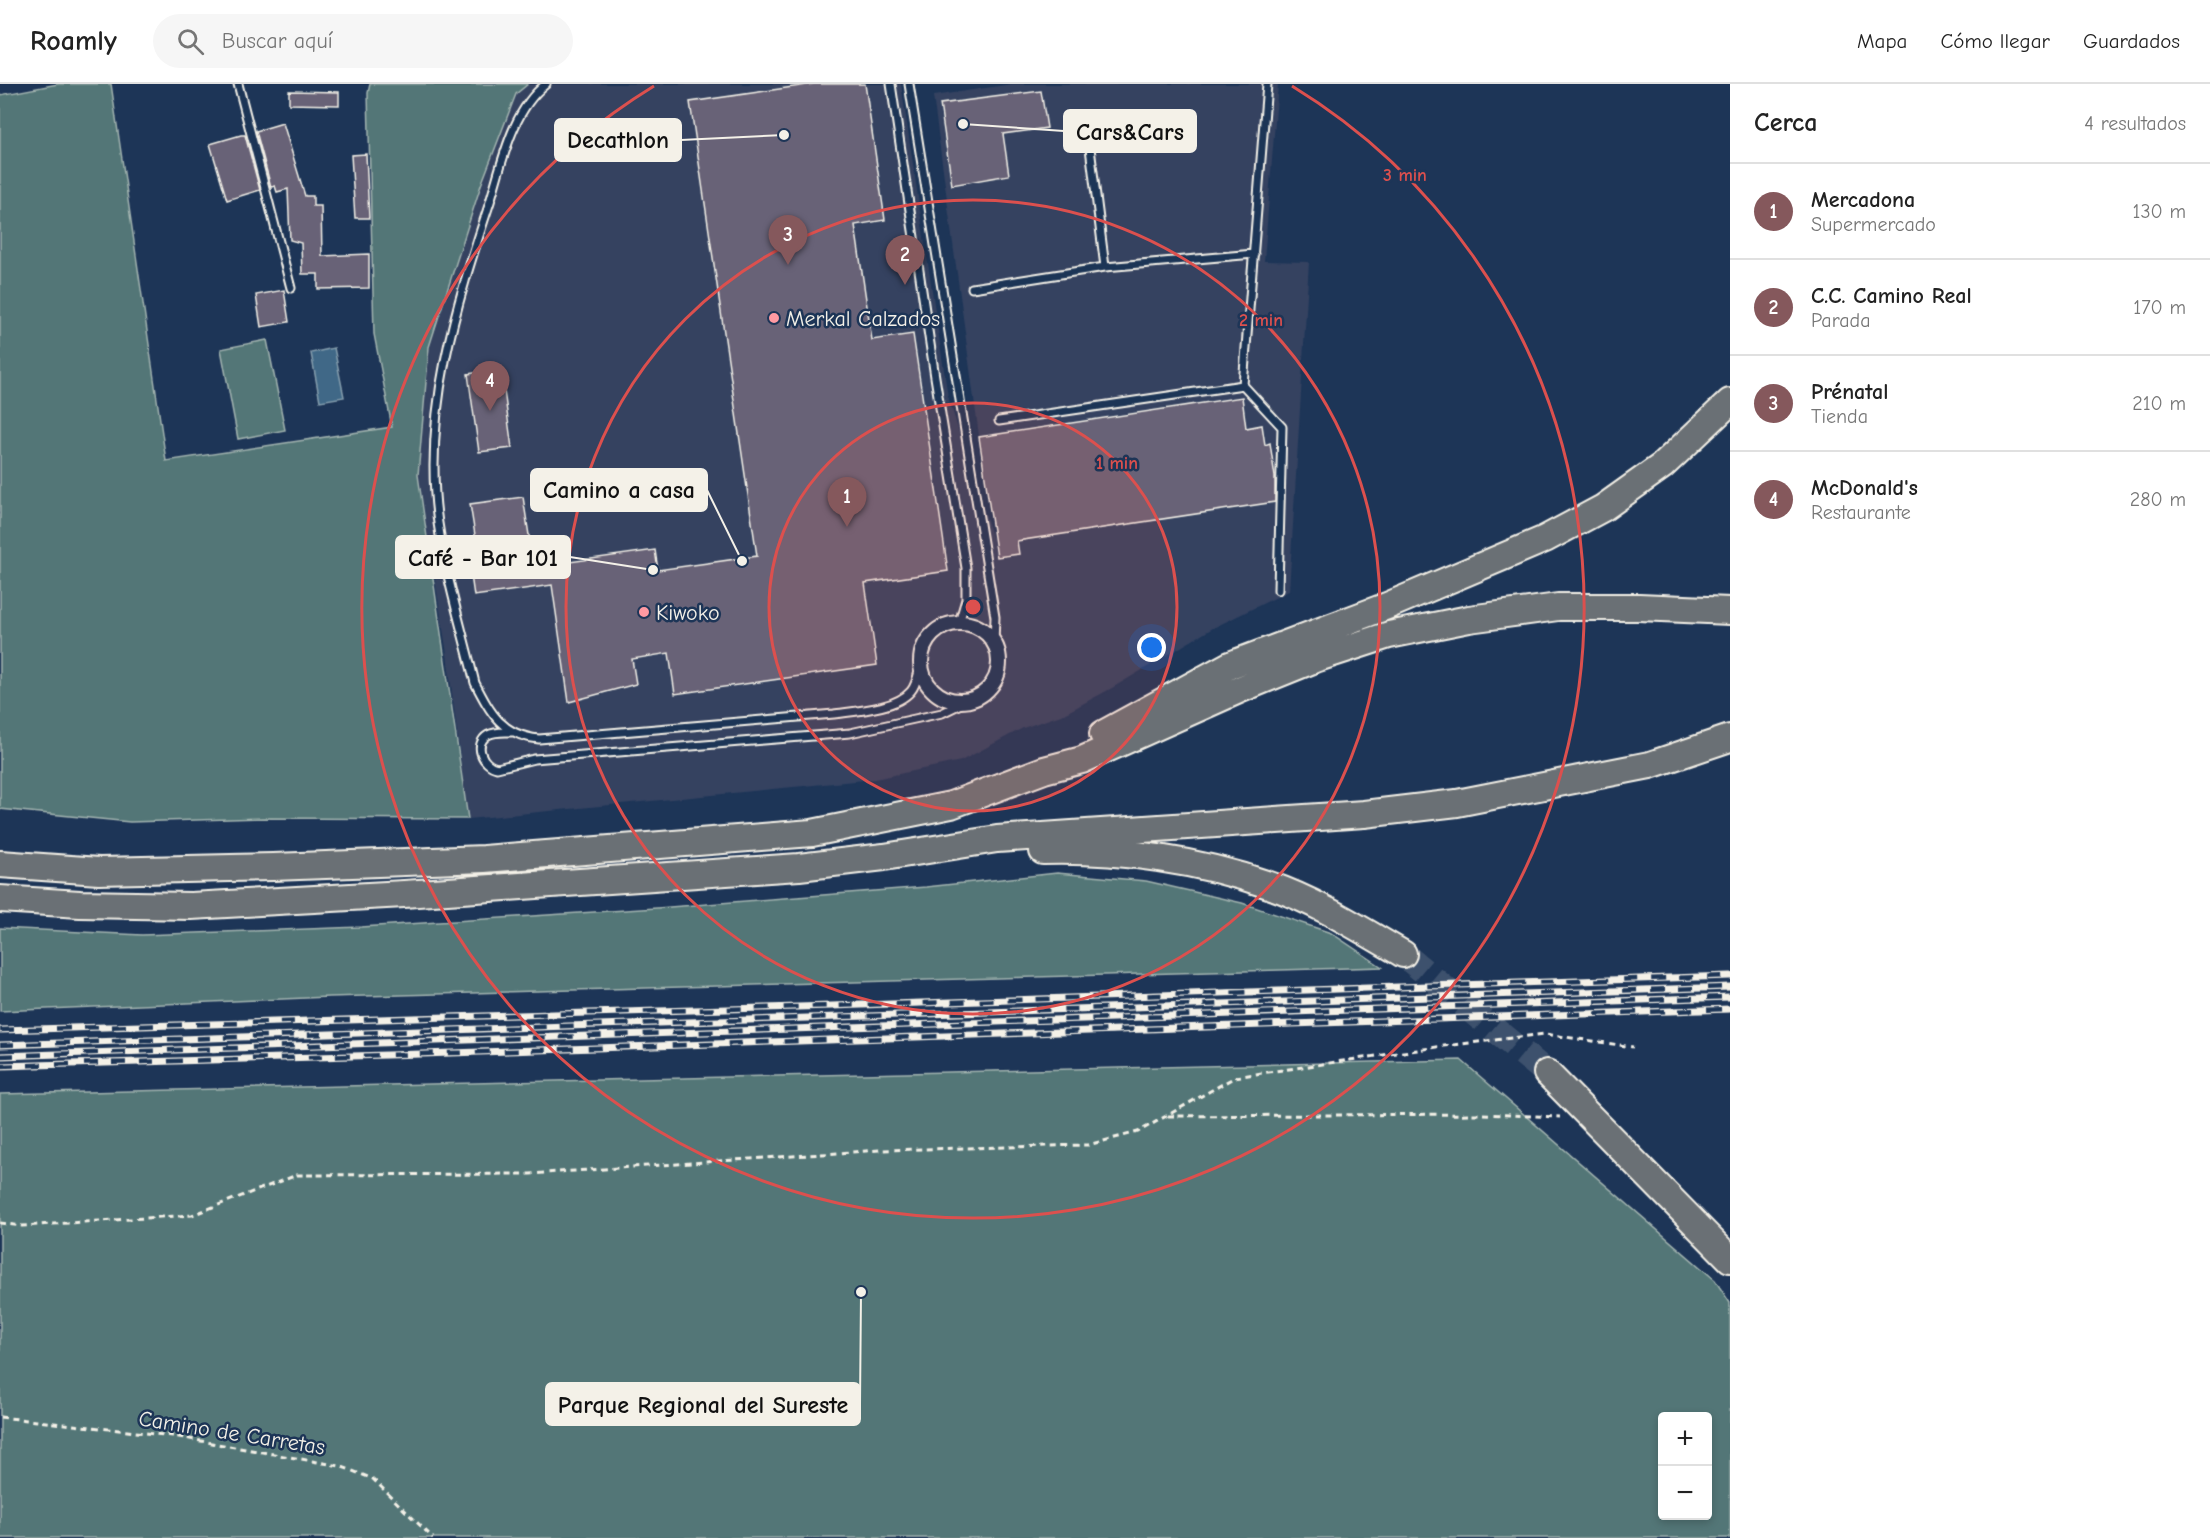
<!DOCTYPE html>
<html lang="es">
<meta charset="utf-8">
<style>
:root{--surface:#fff;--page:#f6f6f6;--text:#222;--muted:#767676;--line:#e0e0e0;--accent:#85585c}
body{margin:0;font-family:"Comic Neue",sans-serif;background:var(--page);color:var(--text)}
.controls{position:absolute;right:18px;bottom:18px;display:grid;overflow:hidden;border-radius:6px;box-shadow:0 3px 9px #0003}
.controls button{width:54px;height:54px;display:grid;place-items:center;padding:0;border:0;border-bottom:2px solid var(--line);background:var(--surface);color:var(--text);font:30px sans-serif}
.you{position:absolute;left:1152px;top:564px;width:21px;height:21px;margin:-15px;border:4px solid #fff;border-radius:50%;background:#1a73e8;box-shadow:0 0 0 9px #1a73e833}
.badge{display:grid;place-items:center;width:39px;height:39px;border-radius:50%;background:var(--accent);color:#fff;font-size:20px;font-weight:700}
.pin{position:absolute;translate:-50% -50px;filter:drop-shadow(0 2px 3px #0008)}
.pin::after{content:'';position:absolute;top:32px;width:21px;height:18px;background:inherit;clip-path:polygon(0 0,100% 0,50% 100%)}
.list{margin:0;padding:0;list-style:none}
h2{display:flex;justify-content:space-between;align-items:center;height:78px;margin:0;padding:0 24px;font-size:26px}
h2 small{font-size:20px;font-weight:400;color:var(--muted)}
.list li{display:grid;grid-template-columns:39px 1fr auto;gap:18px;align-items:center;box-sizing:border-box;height:96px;padding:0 24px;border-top:2px solid var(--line)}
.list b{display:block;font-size:22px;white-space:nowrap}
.list p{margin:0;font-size:20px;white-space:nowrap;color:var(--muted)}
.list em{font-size:20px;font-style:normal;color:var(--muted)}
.icon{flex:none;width:33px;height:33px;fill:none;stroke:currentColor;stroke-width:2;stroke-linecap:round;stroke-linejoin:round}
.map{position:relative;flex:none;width:1730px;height:1454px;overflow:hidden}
header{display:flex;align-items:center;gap:36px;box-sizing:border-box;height:84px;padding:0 30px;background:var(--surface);border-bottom:2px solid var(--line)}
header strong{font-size:28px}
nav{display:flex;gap:33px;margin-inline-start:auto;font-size:21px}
.search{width:420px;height:54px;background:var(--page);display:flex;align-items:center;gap:15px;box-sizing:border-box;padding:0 21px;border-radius:33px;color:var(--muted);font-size:22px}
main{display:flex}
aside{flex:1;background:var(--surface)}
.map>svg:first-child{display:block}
</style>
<header>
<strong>Roamly</strong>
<div class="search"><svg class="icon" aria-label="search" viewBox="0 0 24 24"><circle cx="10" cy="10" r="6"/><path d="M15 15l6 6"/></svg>Buscar aquí</div>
<nav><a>Mapa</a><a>Cómo llegar</a><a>Guardados</a></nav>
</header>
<main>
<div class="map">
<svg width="1730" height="1454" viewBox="0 0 1730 1454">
<rect width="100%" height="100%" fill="#1d3557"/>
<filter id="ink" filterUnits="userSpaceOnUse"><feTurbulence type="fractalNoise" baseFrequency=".0167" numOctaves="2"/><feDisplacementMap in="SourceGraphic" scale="12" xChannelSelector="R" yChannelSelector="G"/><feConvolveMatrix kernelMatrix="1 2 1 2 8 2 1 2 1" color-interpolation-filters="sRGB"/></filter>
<g filter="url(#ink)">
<path fill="#344261" d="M528,0H901L948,313L993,455L933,12L1012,0H1278L1264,177L1309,178L1289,507L1213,544L1112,604L1064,630L1023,644L961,677L875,695L468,735L447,570L418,391L429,263L481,101L516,9Z"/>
<path fill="#527677" stroke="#a3b4b0" stroke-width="1.5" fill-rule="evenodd" d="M58,0H111L166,377L392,343L374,250L368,9L370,0H528L516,10L481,101L429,263L418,391L468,735L264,734L130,738L0,725V11Z
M267,256L285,346L238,355L221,265Z
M1057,789L1146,797L1242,819L1331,849L1382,883L329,913L0,927V844L142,851L361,843L657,824L926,803Z
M1461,976L1715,1196L1730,1219V1454H0V1010ZM1662,1332H1708V1432H1662Z"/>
<path fill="#3f6887" stroke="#879fae" stroke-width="1.5" d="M334,264L344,313L320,317L311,269Z"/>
<path fill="#686277" stroke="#f4f1e8" stroke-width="1.5" d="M814,0H865L885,136L855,141L872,256L913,250L948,487L865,499L877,581L675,610L669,569L632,575L636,600L569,618L552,501L474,512L470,484L480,482L470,420L523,413L534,483L655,466L658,486L757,472L690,18Z
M289,7L339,8V21L289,20Z
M1041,7L1047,44L1003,50L1009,91L952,101L940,20Z
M283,39L305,112H313V122H321L322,172L369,170V204L318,205V190H302L301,159L290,156L288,105L277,108L275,102L271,103L256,47Z
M241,51H245L260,106L227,116L210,60Z
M366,70L369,134H355L351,71Z
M284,206L289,238L261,243L256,211Z
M501,285L512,364L479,368L468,290Z
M1242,313L1246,344L1262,341L1265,361L1270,359L1275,393V418L1017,457L1019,470L997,473L979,353Z"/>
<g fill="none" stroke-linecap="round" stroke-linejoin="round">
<path stroke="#3d516d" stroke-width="26" stroke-dasharray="26 13" stroke-linecap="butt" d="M1403,870L1547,989"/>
<g stroke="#f4f1e8" stroke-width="11">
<path id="service" d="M238,0L291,204
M546,0C512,26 502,79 490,118C456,221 422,329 438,439C446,493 462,546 475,599C491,630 502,651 539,655L834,630C856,627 896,625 911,607C917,600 918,589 921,580
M891,0L935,293L966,484V515L959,539
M909,0L995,533L994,559
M1089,56L1105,183
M972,204L1105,183L1254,170
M1243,301L1282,343L1278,506
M999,337L1243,301L1267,0
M512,648C504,648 495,647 488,651C473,660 482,681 497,684L534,675L850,649L942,629L969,616"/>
</g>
<g stroke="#f4f1e8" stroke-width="18">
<path id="minor" d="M921 578a39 39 0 1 1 78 0a39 39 0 1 1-78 0Z"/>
</g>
<g stroke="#f4f1e8" stroke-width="30">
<path id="motorway" d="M1103,650L1230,581L1387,522L1545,455L1603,424L1662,382L1730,318
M1043,767C1118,765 1198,776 1269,801C1316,817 1360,845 1403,870
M0,780L99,787L273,783L484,775L812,749L951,721L1044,686L1082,676L1241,605L1315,575L1389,551L1469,535L1558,523H1639L1730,527
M0,815L80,820L191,822L404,810L799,783L884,773L997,755L1364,730L1457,719L1650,681L1730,654
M1547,989L1730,1175"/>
</g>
<path stroke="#f4f1e8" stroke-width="3" stroke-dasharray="6 4.5" stroke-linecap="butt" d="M1168,1032L1482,1030L1560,1033
M0,1139L22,1142L192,1131L297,1091L530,1090L881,1066L1088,1061L1138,1048L1235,993L1444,962L1545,950L1633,963
M0,1333L173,1352L340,1382L373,1395L433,1454"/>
<use href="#service" stroke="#1d3557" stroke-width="7"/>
<use href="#minor" stroke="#1d3557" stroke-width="14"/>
<use href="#motorway" stroke="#6b7074" stroke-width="26"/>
<g stroke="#f4f1e8" stroke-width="7">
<path id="rail" d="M0,946L832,922L1730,892
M0,961L1730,903
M0,972L1730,913
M0,982L422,970L1730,925"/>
</g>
<use href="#rail" stroke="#1d3557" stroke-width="4.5" stroke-dasharray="14" stroke-linecap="butt"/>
</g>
</g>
<circle cx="973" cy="523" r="204" fill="#dc504e" fill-opacity=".12"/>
<g fill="none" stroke="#dc504e" stroke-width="3">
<circle cx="973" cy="523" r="204"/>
<circle cx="973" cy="523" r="407"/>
<path d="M1292 2A611 611 0 1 1 654 2"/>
</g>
<g fill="#ff9aa2" stroke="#1d3557" stroke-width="2">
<circle cx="774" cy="234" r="6"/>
<circle cx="644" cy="528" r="6"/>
</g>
<g text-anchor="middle" stroke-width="5" stroke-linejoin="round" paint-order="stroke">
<g font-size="22" fill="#f4f1e8" stroke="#1d3557" text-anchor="start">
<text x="786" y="242">Merkal Calzados</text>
<text x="656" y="536">Kiwoko</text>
</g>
<g font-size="22" fill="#f4f1e8" stroke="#1d3557">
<text transform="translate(232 1348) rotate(9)" y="8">Camino de Carretas</text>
</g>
</g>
<circle cx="973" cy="523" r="9" fill="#dc504e" stroke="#1d3557" stroke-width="3"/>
<g font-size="18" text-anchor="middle" font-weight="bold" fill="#dc504e" stroke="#1d3557" stroke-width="5" stroke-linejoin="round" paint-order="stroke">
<text x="1405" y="97">3 min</text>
<text x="1261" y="242">2 min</text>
<text x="1117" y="385">1 min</text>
</g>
<path fill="none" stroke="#f4f1e8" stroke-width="2" d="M963 40L1064 47M784 51L681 56M742 477L707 406M653 486L570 473M861 1208L860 1320"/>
<g fill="#f4f1e8" stroke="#1d3557" stroke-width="2">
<circle cx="963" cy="40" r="6"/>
<circle cx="784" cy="51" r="6"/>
<circle cx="742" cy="477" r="6"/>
<circle cx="653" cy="486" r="6"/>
<circle cx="861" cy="1208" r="6"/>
</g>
<g fill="#f4f1e8" stroke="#f4f1e8" stroke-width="2">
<rect x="1064" y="26" width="132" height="42" rx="6"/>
<rect x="555" y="35" width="126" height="42" rx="6"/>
<rect x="531" y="385" width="176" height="42" rx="6"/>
<rect x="396" y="452" width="174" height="42" rx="6"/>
<rect x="546" y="1299" width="314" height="42" rx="6"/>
</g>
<g font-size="24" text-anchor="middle" font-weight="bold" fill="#111">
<text x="1130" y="56">Cars&amp;Cars</text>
<text x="618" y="64">Decathlon</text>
<text x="619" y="414">Camino a casa</text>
<text x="483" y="482">Café - Bar 101</text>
<text x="703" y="1329">Parque Regional del Sureste</text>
</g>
</svg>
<div class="controls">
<button>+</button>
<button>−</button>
</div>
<div class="you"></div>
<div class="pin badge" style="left:847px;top:443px">1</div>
<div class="pin badge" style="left:905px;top:201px">2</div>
<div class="pin badge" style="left:788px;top:181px">3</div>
<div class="pin badge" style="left:490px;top:327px">4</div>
</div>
<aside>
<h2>Cerca<small>4 resultados</small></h2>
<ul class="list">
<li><span class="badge">1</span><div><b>Mercadona</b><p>Supermercado</p></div><em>130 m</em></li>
<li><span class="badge">2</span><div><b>C.C. Camino Real</b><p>Parada</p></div><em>170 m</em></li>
<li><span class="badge">3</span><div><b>Prénatal</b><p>Tienda</p></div><em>210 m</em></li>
<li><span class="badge">4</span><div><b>McDonald's</b><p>Restaurante</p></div><em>280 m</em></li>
</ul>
</aside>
</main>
